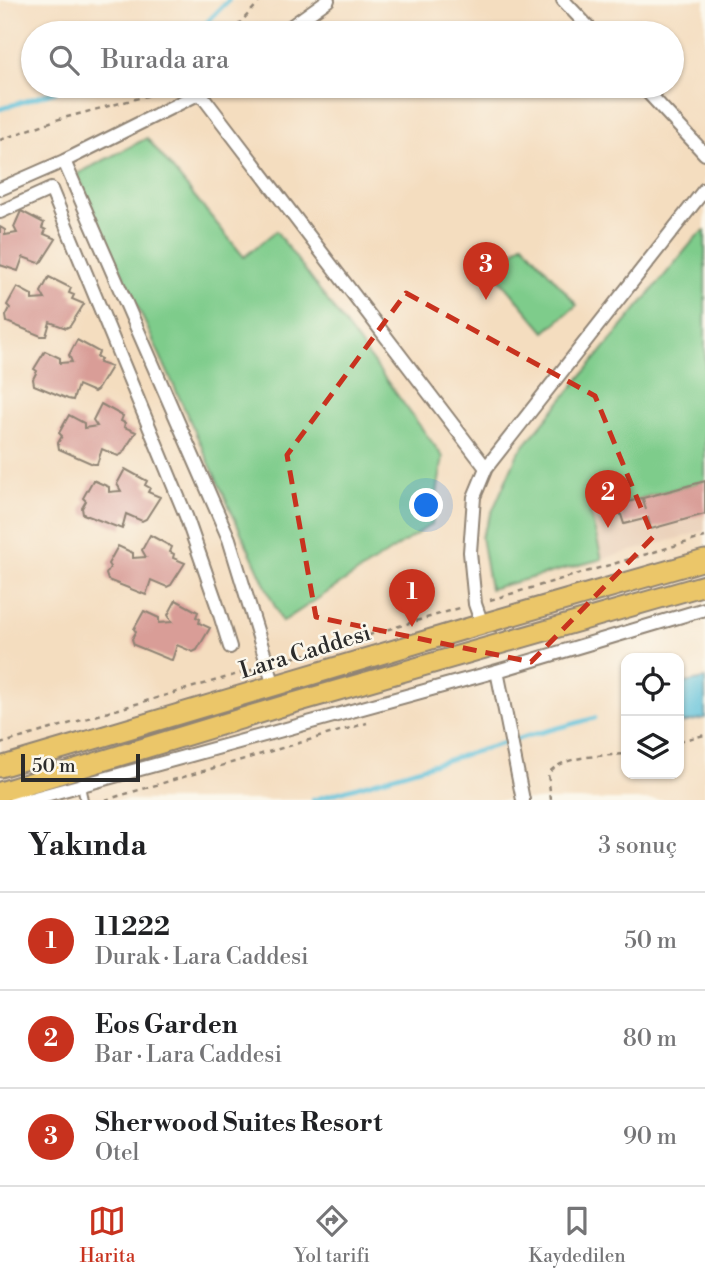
<!DOCTYPE html>
<html lang="tr">
<meta charset="utf-8">
<style>
:root{--surface:#fff;--page:#f6f6f6;--text:#202124;--muted:#757577;--line:#e0e0e0;--accent:#c8321e}
body{margin:0;font-family:"Libre Bodoni",serif;background:var(--page);color:var(--text)}
.controls{position:absolute;right:21px;bottom:21px;display:grid;overflow:hidden;border-radius:14px;box-shadow:0 2px 5px #0004}
.controls button{width:63px;height:63px;display:grid;place-items:center;padding:0;border:0;border-bottom:2px solid var(--line);background:var(--surface);color:var(--text);font:35px sans-serif}
.scale{position:absolute;left:21px;bottom:18px;width:119px;box-sizing:border-box;padding-left:7px;border:4px solid #2b2b2b;border-top:0;font-size:19px;line-height:24px;white-space:nowrap;color:#2b2b2b;-webkit-text-stroke:5px #fbf7ec;paint-order:stroke}
.you{position:absolute;left:427px;top:506px;width:24px;height:24px;margin:-18px;border:5px solid #fff;border-radius:50%;background:#1a73e8;box-shadow:0 0 0 10px #1a73e833}
.badge{display:grid;place-items:center;width:46px;height:46px;border-radius:50%;background:var(--accent);color:#fff;font-size:23px;font-weight:700}
.pin{position:absolute;translate:-50% -58px;filter:drop-shadow(0 2px 4px #0008)}
.pin::after{content:'';position:absolute;top:37px;width:24px;height:21px;background:inherit;clip-path:polygon(0 0,100% 0,50% 100%)}
.list{margin:0;padding:0;list-style:none}
h2{display:flex;justify-content:space-between;align-items:center;height:91px;margin:0;padding:0 28px;font-size:30px}
h2 small{font-size:23px;font-weight:400;color:var(--muted)}
.list li{display:grid;grid-template-columns:46px 1fr auto;gap:21px;align-items:center;box-sizing:border-box;height:98px;padding:0 28px;border-top:2px solid var(--line)}
.list b{display:block;font-size:26px;white-space:nowrap}
.list p{margin:0;font-size:23px;white-space:nowrap;color:var(--muted)}
.list em{font-size:23px;font-style:normal;color:var(--muted)}
.icon{flex:none;width:38px;height:38px;fill:none;stroke:currentColor;stroke-width:2;stroke-linecap:round;stroke-linejoin:round}
.map{position:relative;flex:none;width:705px;height:800px;overflow:hidden}
.search{position:absolute;background:var(--surface);box-shadow:0 2px 5px #0004;left:21px;right:21px;top:21px;height:77px;display:flex;align-items:center;gap:18px;box-sizing:border-box;padding:0 24px;border-radius:38px;color:var(--muted);font-size:26px}
.sheet{height:385px;background:var(--surface)}
nav{display:flex;justify-content:space-around;align-items:center;box-sizing:border-box;height:98px;border-top:2px solid var(--line);background:var(--surface);font-size:19px;color:var(--muted)}
nav a{display:grid;justify-items:center;gap:4px}
nav .on{color:var(--accent)}
.map>svg:first-child{display:block}
</style>
<div class="map">
<svg width="705" height="800" viewBox="0 0 705 800">
<rect width="100%" height="100%" fill="#fbf7ec"/>
<filter id="ink" filterUnits="userSpaceOnUse"><feTurbulence type="fractalNoise" baseFrequency=".0143" numOctaves="2"/><feDisplacementMap in="SourceGraphic" scale="14" xChannelSelector="R" yChannelSelector="G"/><feConvolveMatrix kernelMatrix="1 2 1 2 8 2 1 2 1" color-interpolation-filters="sRGB"/></filter>
<filter id="wash" filterUnits="userSpaceOnUse"><feTurbulence type="fractalNoise" baseFrequency=".00686" numOctaves="4" result="noise"/><feDisplacementMap in="SourceGraphic" scale="28" xChannelSelector="R" yChannelSelector="G"/><feGaussianBlur stdDeviation="1.57" result="paint"/><feColorMatrix in="noise" values="0 0 0 0 0 0 0 0 0 0 0 0 0 0 0 0 0 1.4 0 .05"/><feComposite in="paint" operator="in"/></filter>
<g filter="url(#wash)">
<rect width="100%" height="100%" fill="#f4ddbf"/>
<path fill="#e9ceb6" d="M705,481V531L602,559L590,512Z"/>
<path fill="#7ecc8b" stroke="#547c5b" stroke-width="2" d="M147,138L244,257L276,231L443,457L432,524L282,622L77,174Z
M705,231V481L590,512L602,559L490,589L481,537L518,453L697,236Z
M523,243L577,305L545,332L492,270Z"/>
<path fill="#5bc0d9" stroke="#437682" stroke-width="2" d="M705,679V718L682,723L679,710V684Z"/>
<g fill="none" stroke-linecap="round" stroke-linejoin="round">
<path stroke="#5bc0d9" stroke-width="4.5" d="M196,33L229,0
M0,109L72,86
M313,800L531,735L595,718"/>
</g>
<g id="blocks">
<path fill="#d99d97" d="M21,211L44,223L42,228L46,230L44,234L56,239L42,261L39,263L23,257L18,271L0,265V227L5,230V235L17,233L14,227Z
M49,277L71,288L69,293L74,295L72,299L84,304L70,326L66,328L50,322L46,336H41L7,322L6,316L10,308L7,305L17,287L32,295V300L45,299L41,292Z
M77,340L99,352L97,357L101,359L99,363L111,367L97,390L94,392L78,385L73,400L68,399L34,385L33,379L37,371L34,369L45,351L60,358V363L72,362L69,355Z
M101,404L123,416L121,421L125,423L124,427L136,432L122,454L118,456L102,449L97,464H93L59,449L58,443L62,436L59,433L69,415L84,423V428L97,426L93,420Z
M125,469L147,481L145,485L150,488L148,492L160,497L146,519L142,521L126,514L122,529L83,514L82,508L86,501L83,498L93,480L109,487V492L121,491L117,484Z
M705,481V514L651,529L648,518L624,524L618,505L642,498L646,510L643,498Z
M150,535L172,547L170,552L174,554L173,558L185,563L171,585L167,587L151,580L146,595L108,580L106,574L110,567L108,564L118,546L133,553V558L146,557L142,550Z
M176,600L198,612L196,617L200,619L199,623L210,628L197,650L193,652L177,645L172,660L168,659L134,645L132,639L136,632L134,629L144,611L159,618V623L172,622L168,615Z"/>
</g>
</g>
<g filter="url(#ink)">
<use href="#blocks" fill-opacity="0" stroke="#908475" stroke-width="2"/>
<g fill="none" stroke-linecap="round" stroke-linejoin="round">
<g stroke="#908475" stroke-width="10">
<path id="lane" d="M81,786L84,800"/>
</g>
<g stroke="#908475" stroke-width="16">
<path id="street" d="M563,0L594,33
M282,33L328,0
M642,86L705,154
M200,93L486,468
M64,161L229,539L274,686
M0,189L64,161L200,93L210,86
M0,212L51,189L186,516L217,605L230,647
M482,624L475,604L470,552L474,497L486,468L705,189
M497,671L523,800
M15,800L31,799L497,671L705,609"/>
</g>
<g stroke="#908475" stroke-width="23">
<path id="primary" d="M0,767L482,624L705,560
M0,792L283,706L705,585"/>
</g>
<path stroke="#908475" stroke-width="2.5" stroke-dasharray="5 5" stroke-linecap="butt" d="M231,33L261,0
M0,140L56,120L173,89
M490,600L705,537
M282,661L463,607
M679,741L705,735
M0,744L255,669
M105,800L367,723
M551,800L548,774C562,755 603,756 626,754"/>
<use href="#lane" stroke="#fff" stroke-width="6"/>
<use href="#street" stroke="#fff" stroke-width="12"/>
<use href="#primary" stroke="#ebc669" stroke-width="19"/>
</g>
</g>
<path fill="none" stroke="#c8321e" stroke-width="5" stroke-dasharray="14 9" stroke-linejoin="round" d="M406,293L595,396L653,537L531,662L316,617L287,455Z"/>
<g text-anchor="middle" stroke-width="5" stroke-linejoin="round" paint-order="stroke">
<g font-size="23" fill="#2b2b2b" stroke="#fbf7ec">
<text transform="translate(305 651) rotate(-17)" y="8">Lara Caddesi</text>
</g>
</g>
</svg>
<div class="controls">
<button><svg class="icon" aria-label="locate" viewBox="0 0 24 24"><circle cx="12" cy="12" r="6"/><path d="M12 2v4M12 18v4M2 12h4M18 12h4"/></svg></button>
<button><svg class="icon" aria-label="layers" viewBox="0 0 24 24"><path d="M12 4l9 5-9 5-9-5zM3 14l9 5 9-5"/></svg></button>
</div>
<div class="scale">50 m</div>
<div class="you"></div>
<div class="pin badge" style="left:412px;top:627px">1</div>
<div class="pin badge" style="left:608px;top:528px">2</div>
<div class="pin badge" style="left:486px;top:300px">3</div>
<div class="search"><svg class="icon" aria-label="search" viewBox="0 0 24 24"><circle cx="10" cy="10" r="6"/><path d="M15 15l6 6"/></svg>Burada ara</div>
</div>
<section class="sheet">
<h2>Yakında<small>3 sonuç</small></h2>
<ul class="list">
<li><span class="badge">1</span><div><b>11222</b><p>Durak · Lara Caddesi</p></div><em>50 m</em></li>
<li><span class="badge">2</span><div><b>Eos Garden</b><p>Bar · Lara Caddesi</p></div><em>80 m</em></li>
<li><span class="badge">3</span><div><b>Sherwood Suites Resort</b><p>Otel</p></div><em>90 m</em></li>
</ul>
</section>
<nav>
<a class="on"><svg class="icon" aria-label="map" viewBox="0 0 24 24"><path d="M3 6l6-2 6 2 6-2v14l-6 2-6-2-6 2zM9 4v14M15 6v14"/></svg>Harita</a>
<a><svg class="icon" aria-label="directions" viewBox="0 0 24 24"><path d="M12 3l9 9-9 9-9-9zM9 14v-3h6M13 9l2 2-2 2"/></svg>Yol tarifi</a>
<a><svg class="icon" aria-label="saved" viewBox="0 0 24 24"><path d="M7 4h10v16l-5-4-5 4z"/></svg>Kaydedilen</a>
</nav>
